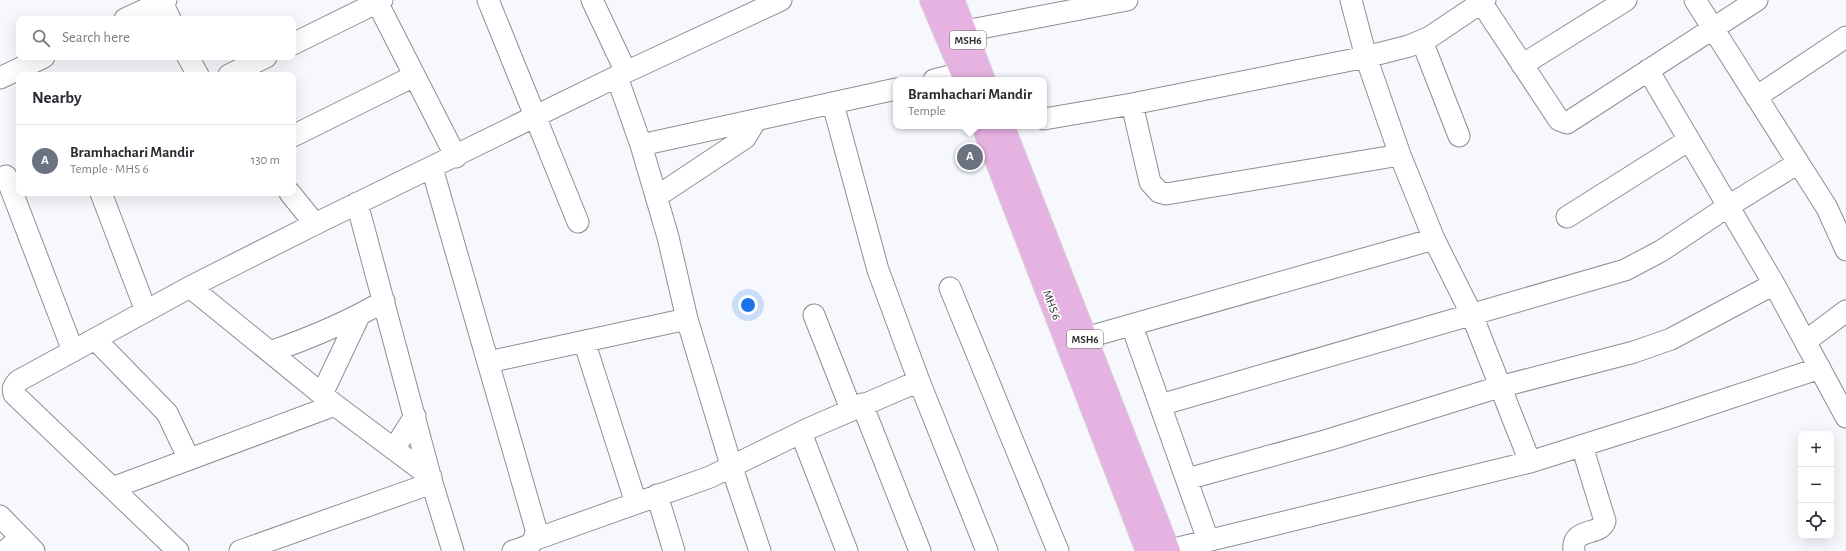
<!DOCTYPE html>
<meta charset="utf-8">
<style>
:root{--surface:#fff;--page:#f7f7f7;--text:#2b2b33;--muted:#7c7c81;--line:#e1e1e2;--accent:#0f766e}
body{margin:0;font-family:"Alegreya Sans",sans-serif;background:var(--page);color:var(--text)}
.controls{position:absolute;right:12px;bottom:12px;display:grid;overflow:hidden;border-radius:8px;box-shadow:0 4px 16px #0002}
.controls button{width:36px;height:36px;display:grid;place-items:center;padding:0;border:0;border-bottom:1px solid var(--line);background:var(--surface);color:var(--text);font:20px sans-serif}
.you{position:absolute;left:748px;top:305px;width:14px;height:14px;margin:-10px;border:3px solid #fff;border-radius:50%;background:#1a73e8;box-shadow:0 0 0 6px #1a73e833}
.badge{display:grid;place-items:center;width:26px;height:26px;border-radius:50%;background:var(--accent);color:#fff;font-size:13px;font-weight:700}
.pin{position:absolute;translate:-50% -50%;border:2px solid #fff;box-shadow:0 1px 4px #0006}
.popup{position:absolute;left:893px;top:77px;width:154px;height:52px;box-sizing:border-box;display:grid;place-content:center;border-radius:8px;background:var(--surface);filter:drop-shadow(0 1px 3px #0005);font-size:13px;white-space:nowrap;color:var(--muted)}
.popup b{font-size:15px;color:var(--text)}
.popup::after{content:'';position:absolute;left:50%;top:100%;margin-left:-8px;border:8px solid transparent;border-top-color:var(--surface)}
.list{margin:0;padding:0;list-style:none}
h2{display:flex;justify-content:space-between;align-items:center;height:52px;margin:0;padding:0 16px;font-size:17px}
h2 small{font-size:13px;font-weight:400;color:var(--muted)}
.list li{display:grid;grid-template-columns:26px 1fr auto;gap:12px;align-items:center;box-sizing:border-box;height:72px;padding:0 16px;border-top:1px solid var(--line)}
.list b{display:block;font-size:15px;white-space:nowrap}
.list p{margin:0;font-size:13px;white-space:nowrap;color:var(--muted)}
.list em{font-size:13px;font-style:normal;color:var(--muted)}
.icon{flex:none;width:22px;height:22px;fill:none;stroke:currentColor;stroke-width:2;stroke-linecap:round;stroke-linejoin:round}
.map{position:relative;flex:none;width:1846px;height:551px;overflow:hidden}
.search{position:absolute;background:var(--surface);box-shadow:0 4px 16px #0002;left:16px;top:16px;width:280px;height:44px;display:flex;align-items:center;gap:10px;box-sizing:border-box;padding:0 14px;border-radius:8px;color:var(--muted);font-size:15px}
.panel{position:absolute;background:var(--surface);box-shadow:0 4px 16px #0002;left:16px;top:72px;width:280px;height:124px;border-radius:8px}
.map>svg:first-child{display:block}
</style>
<div class="map">
<svg width="1846" height="551" viewBox="0 0 1846 551">
<rect width="100%" height="100%" fill="#f6f8fd"/>
<g fill="none" stroke-linecap="round" stroke-linejoin="round">
<g stroke="#8d8f93" stroke-width="23">
<path id="minor" d="M161,0L170,19
M488,0L578,222
M592,0L626,72
M1351,0L1366,57L1400,155L1434,239L1472,315L1530,462
M1695,0L1827,208L1846,250
M377,2L456,157
M1481,2L1559,120L1567,123L1757,0
M125,19L166,0
M965,31L1127,0
M1422,41L1459,136
M293,44L382,0
M188,57L198,75
M1522,65L1626,0
M1648,70L1774,284L1846,417
M229,75L266,57
M617,77L641,145L668,237L687,319L731,465L760,551
M0,78L44,57
M934,80L979,69
M1756,97L1846,37
M833,104L878,270L919,381L987,551
M1132,104L1150,182L1159,192L1166,194L1400,155
M1044,119L1132,104L1366,57L1409,46L1430,37L1485,0
M293,136L414,76
M641,145L896,89
M432,168L536,529C535,546 528,546 513,551
M6,176L73,351
M101,193L146,311
M290,193L315,224
M656,197L745,138L756,120
M1567,217L1689,140
M190,287L335,405L431,477
M950,288L1058,551
M814,315L851,409
M1132,326L1208,540
M1085,338L1434,239
M95,339L167,413L189,459
M584,341L636,503
M1806,341L1846,311
M270,352C310,338 347,323 384,301
M488,362L687,319
M322,394L359,316
M862,404L920,551
M1160,405L1625,270L1661,251L1727,207L1798,163
M801,433L847,551
M394,449L415,416
M1187,479L1328,440L1499,387L1634,352L1671,339L1774,284
M432,483L453,551
M112,488L335,405
M657,495L674,551
M0,516L34,551
M536,539L710,477L810,428L919,381
M5,551L21,538
M178,551L14,394C12,387 14,386 18,381L190,287L315,224L626,72L781,0
M240,551L432,483L357,203
M1166,551L1530,462L1663,420L1820,368
M1574,551C1571,526 1601,537 1605,521L1582,446"/>
</g>
<g stroke="#d5d5d6" stroke-width="24">
<path id="major" d="M931,0L965,80
M953,0L984,80
M983,126L1147,551
M1003,126L1169,551"/>
</g>
<use href="#minor" stroke="#fff" stroke-width="21"/>
<use href="#major" stroke="#e6b2e2" stroke-width="22"/>
</g>
<g text-anchor="middle" stroke-width="3.5" stroke-linejoin="round" paint-order="stroke">
<g fill="#fff" stroke="#6c6d6e" stroke-width="1">
<rect x="950" y="31" width="36" height="18" rx="3"/>
<rect x="1067" y="330" width="36" height="18" rx="3"/>
</g>
<g font-size="11" font-weight="bold" fill="#2d2e30">
<text x="968" y="44">MSH6</text>
<text x="1085" y="343">MSH6</text>
</g>
<g font-size="12" fill="#2d2e30" stroke="#fff">
<text transform="translate(1052 305) rotate(69)" y="4">MHS 6</text>
</g>
</g>
</svg>
<div class="controls">
<button>+</button>
<button>−</button>
<button><svg class="icon" aria-label="locate" viewBox="0 0 24 24"><circle cx="12" cy="12" r="6"/><path d="M12 2v4M12 18v4M2 12h4M18 12h4"/></svg></button>
</div>
<div class="you"></div>
<div class="pin badge" style="left:970px;top:157px;background:#6b7280">A</div>
<div class="popup"><b>Bramhachari Mandir</b>Temple</div>
<div class="search"><svg class="icon" aria-label="search" viewBox="0 0 24 24"><circle cx="10" cy="10" r="6"/><path d="M15 15l6 6"/></svg>Search here</div>
<section class="panel">
<h2>Nearby<small></small></h2>
<ul class="list">
<li><span class="badge" style="background:#6b7280">A</span><div><b>Bramhachari Mandir</b><p>Temple · MHS 6</p></div><em>130 m</em></li>
</ul>
</section>
</div>
